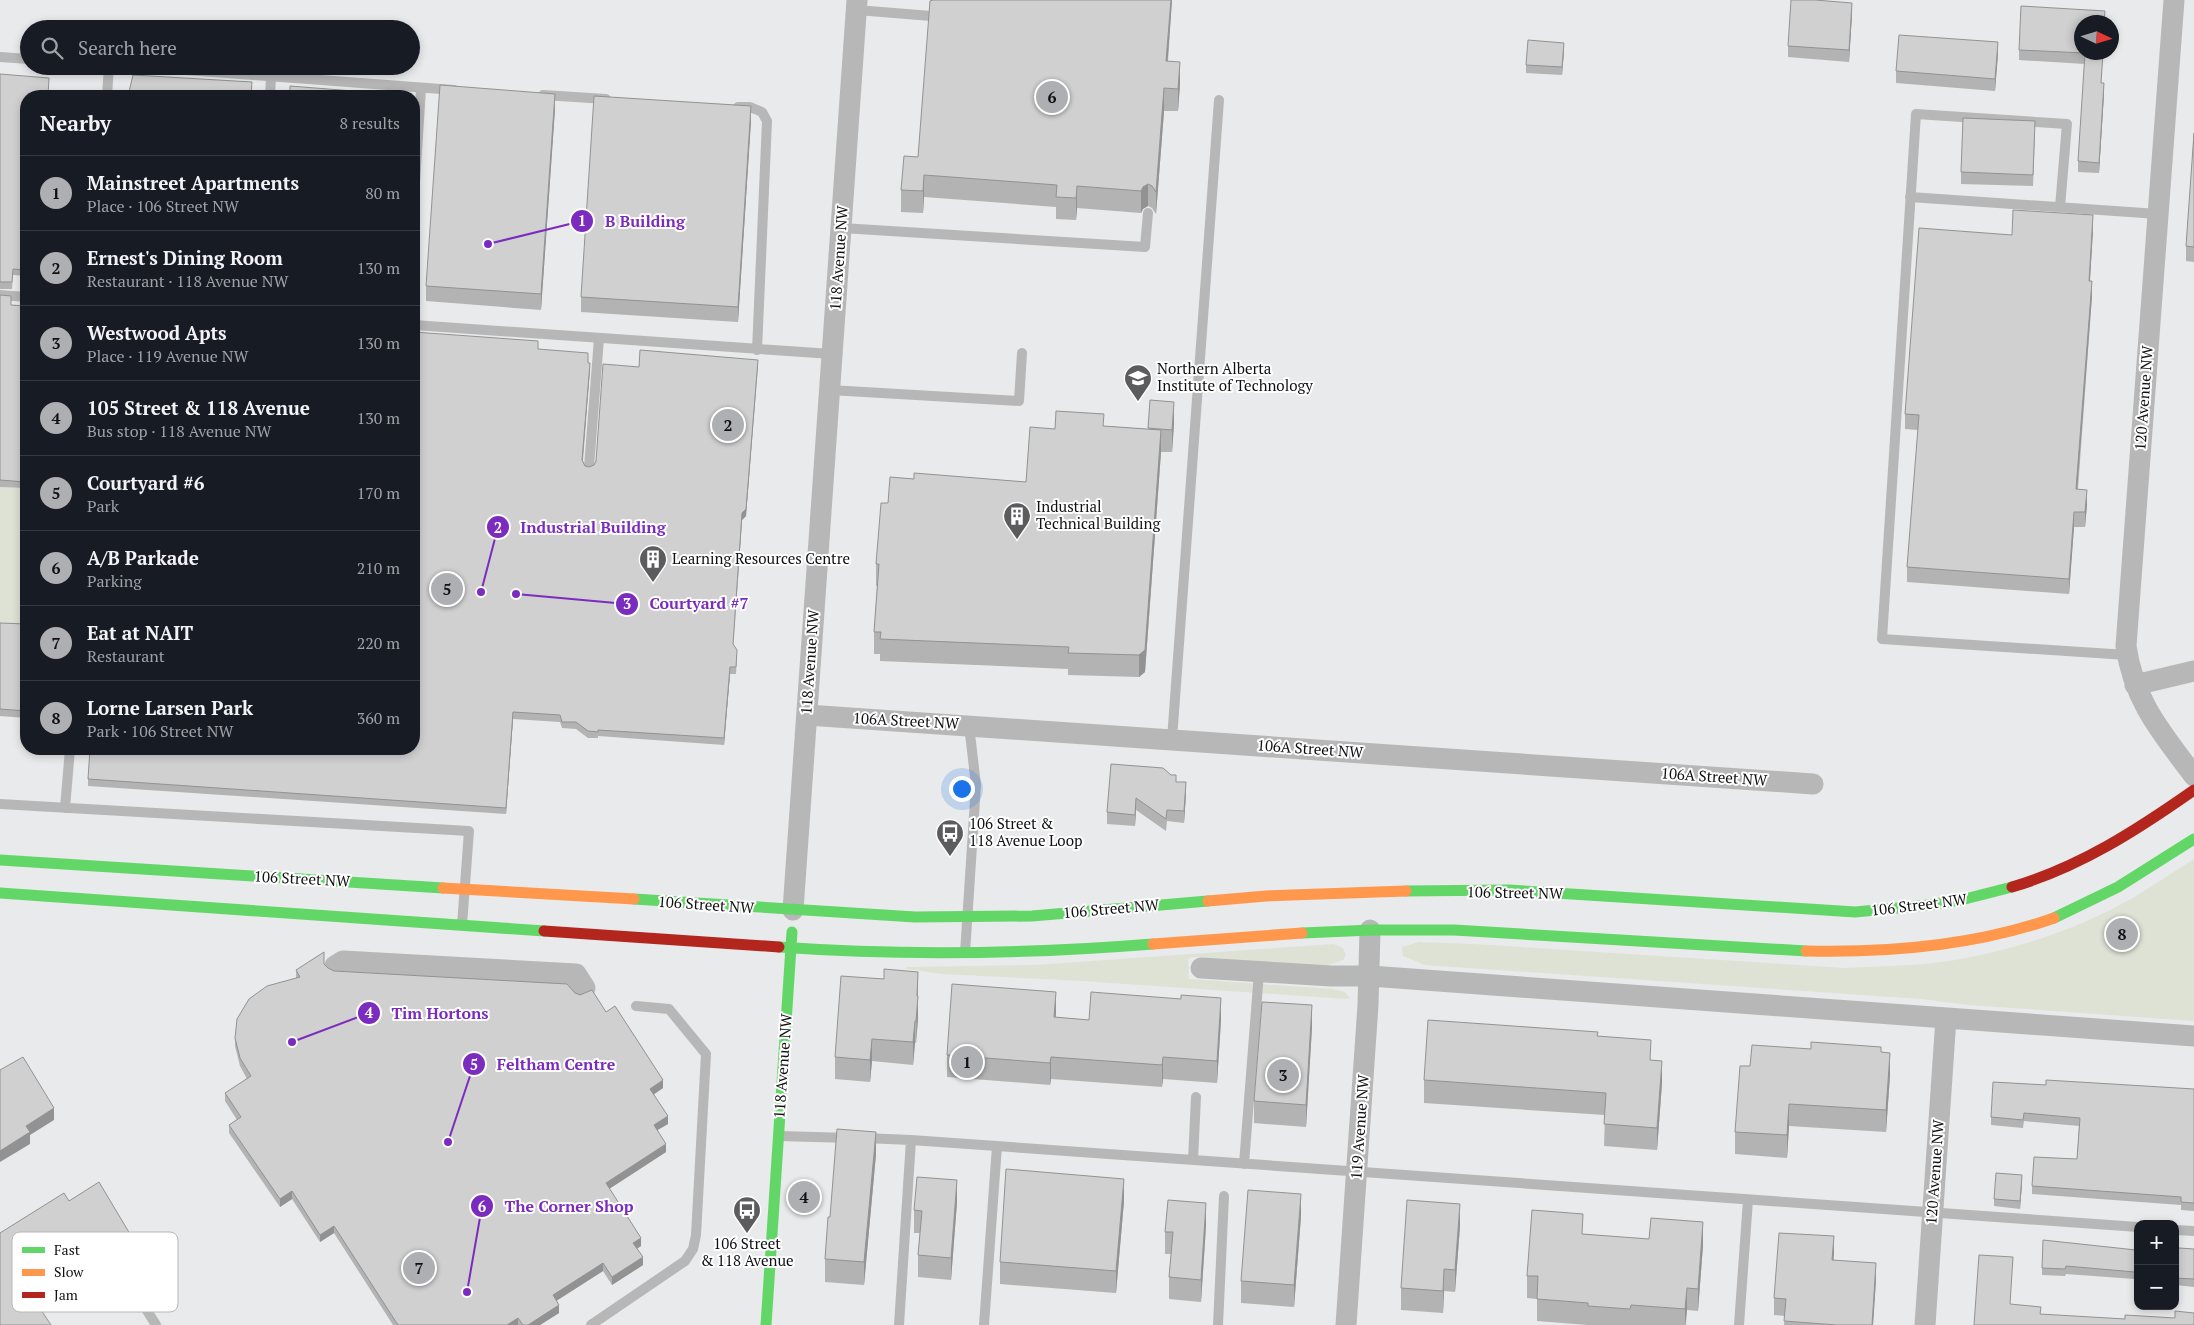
<!DOCTYPE html>
<meta charset="utf-8">
<style>
:root{--surface:#171b24;--page:#242831;--text:#f1f3f6;--muted:#9ea1a6;--line:#363941;--accent:#aeafb2}
body{margin:0;font-family:"PT Serif",serif;background:var(--page);color:var(--text)}
.controls{position:absolute;right:15px;bottom:15px;display:grid;overflow:hidden;border-radius:10px;box-shadow:0 2px 8px #0003}
.controls button{width:45px;height:45px;display:grid;place-items:center;padding:0;border:0;border-bottom:1px solid var(--line);background:var(--surface);color:var(--text);font:25px sans-serif}
.compass{position:absolute;left:2074px;top:15px;width:45px;height:45px;border-radius:50%;background:var(--surface);box-shadow:0 2px 8px #0003;rotate:94deg}
.you{position:absolute;left:961px;top:788px;width:18px;height:18px;margin:-12px;border:4px solid #fff;border-radius:50%;background:#1a73e8;box-shadow:0 0 0 8px #1a73e833}
.badge{display:grid;place-items:center;width:32px;height:32px;border-radius:50%;background:var(--accent);color:#111;font-size:16px;font-weight:700}
.pin{position:absolute;translate:-50% -50%;border:2px solid #fff;box-shadow:0 1px 5px #0006}
.list{margin:0;padding:0;list-style:none}
h2{display:flex;justify-content:space-between;align-items:center;height:65px;margin:0;padding:0 20px;font-size:21px}
h2 small{font-size:16px;font-weight:400;color:var(--muted)}
.list li{display:grid;grid-template-columns:32px 1fr auto;gap:15px;align-items:center;box-sizing:border-box;height:75px;padding:0 20px;border-top:1px solid var(--line)}
.list b{display:block;font-size:19px;white-space:nowrap}
.list p{margin:0;font-size:16px;white-space:nowrap;color:var(--muted)}
.list em{font-size:16px;font-style:normal;color:var(--muted)}
.icon{flex:none;width:28px;height:28px;fill:none;stroke:currentColor;stroke-width:2;stroke-linecap:round;stroke-linejoin:round}
.map{position:relative;flex:none;width:2194px;height:1325px;overflow:hidden}
.search{position:absolute;background:var(--surface);box-shadow:0 2px 8px #0003;left:20px;top:20px;width:400px;height:55px;display:flex;align-items:center;gap:12px;box-sizing:border-box;padding:0 18px;border-radius:28px;color:var(--muted);font-size:19px}
.panel{position:absolute;background:var(--surface);box-shadow:0 2px 8px #0003;left:20px;top:90px;width:400px;height:665px;border-radius:20px}
.map>svg:first-child{display:block}
</style>
<div class="map">
<svg width="2194" height="1325" viewBox="0 0 2194 1325">
<rect width="100%" height="100%" fill="#e9eaeb"/>
<path fill="#dee2d4" d="M0,487L26,488V631L0,629Z
M2194,859V1021L1969,1005L1921,999L1425,965L1403,956L1402,947L1419,942L1474,944L1844,968C1884,966 1926,966 1966,958C2024,947 2085,926 2136,896C2156,884 2175,871 2194,859Z
M1334,944L1343,948L1346,955L1343,960L1326,966L1192,957L1188,959L1189,979L1333,989L1345,992L1350,998L1346,999L1082,981L942,974L907,969L906,967L1035,965Z"/>
<g fill="none" stroke-linecap="round" stroke-linejoin="round">
<path stroke="#b7b7b7" stroke-width="10" d="M857,10L931,16
M0,57L29,59
M133,66L454,90
M543,95L606,99
M107,96L109,66
M270,96L271,77
M738,107H750L762,112L767,121L757,350
M1910,197L2158,214
M414,199L421,89
M2060,207L2067,124L1916,114L1882,639L2127,655
M842,228L1145,247L1148,213
M0,295L26,297
M414,325L832,354
M830,390L1019,401L1022,353
M589,467L599,338
M1172,739L1219,100
M0,804L469,831L462,925
M65,808L70,749
M965,953L976,785L969,725
M779,1136L850,1138
M864,1138L911,1140L2138,1227
M1193,1160L1196,1097
M1244,1164L1259,972
M2175,1230L2194,1231
M126,1277L156,1325
M591,1325L685,1261L693,1249L696,1235L706,1054L669,1009L636,1006
M899,1325L911,1140
M984,1325L997,1146
M1218,1325L1224,1196
M1739,1325L1748,1200"/>
<path stroke="#b7b7b7" stroke-width="21" d="M2174,0L2126,646C2134,702 2162,733 2194,776
M2135,685L2194,671
M807,715L1813,784
M793,910L857,0
M343,961L576,974L585,988L581,990L574,980L335,966Z
M1201,968L1331,976H1370L2194,1036
M1346,1325L1368,1005L1370,930
M1925,1325L1946,1018"/>
<path stroke="#63d668" stroke-width="11" d="M0,860L443,888
M1406,891L1509,890L1855,912L1928,905L1961,900L2012,887
M0,893L544,931
M634,899L915,917L1032,916L1208,901
M2054,918L2118,887L2194,839
M1302,933L1372,930H1454L1806,951
M779,947C904,956 1028,954 1153,944
M766,1325L792,932"/>
<path stroke="#ff974d" stroke-width="11" d="M443,888L634,899
M1208,901L1266,896L1406,891
M1153,944L1302,933
M1806,951C1890,953 1975,946 2054,918"/>
<path stroke="#b3261e" stroke-width="11" d="M2012,887C2080,867 2137,830 2194,790
M544,931L779,947"/>
</g>
<path fill="#b3b3b4" d="M932,0H1172L1168,61L1180,84L1178,111H1164L1156,214L1152,208L1148,206L1143,209L1141,213L1077,208L1076,220L1056,219V207L924,197L923,213L901,212V190L918,157Z
M2105,11V22H2082V52H2103L2101,83L2104,94L2099,173L2078,172V161L2085,64L2019,60V50Z
M1852,14L1849,62L1788,57V46Z
M1564,51L1562,75L1526,73V65Z
M1998,54L1995,91L1896,83V71Z
M0,74L49,84L26,96V276L13,275L12,289H0Z
M555,109L541,310L426,301V286Z
M751,121L738,322L581,312V297Z
M2035,132L2033,186L1961,184V172Z
M2194,133V262L2186,261V246Z
M2093,230L2090,281L2092,296L2078,489L2087,505L2085,527H2074L2069,594L1907,582V567L1918,430L1905,429V414L2012,235Z
M0,295L11,305L26,306V488L0,487Z
M538,349L588,363L590,369L583,461L585,466L589,467L594,465L639,367L758,366L746,516L742,520L733,645L737,656L736,674H730L724,745L598,736V738H588L576,729L562,728L560,722L513,719L506,814L88,786V779L414,749Z
M1150,400L1174,424L1172,452H1161L1145,672L1139,677L1068,675V669L880,661V654H874V632L877,586H876V564L888,503L914,479L1026,482L1055,429L1104,426L1148,429Z
M0,623L26,624V718L0,716Z
M1111,764L1176,782L1186,794L1184,823L1167,821L1166,831L1136,810L1135,826L1107,824V812Z
M324,964L328,968L334,971L575,993L606,1012L663,1088L654,1094L668,1124L657,1130L666,1152L609,1189L641,1246L637,1249L643,1265L612,1285L603,1271L556,1301L559,1313L540,1325H393L334,1233L320,1242L292,1199L280,1207L229,1133V1125L237,1120L225,1101V1093L247,1079L240,1066L235,1046V1038L296,978V970Z
M918,972V1019L916,1043H915L913,1065L872,1061L870,1082L835,1079V1057L884,979Z
M1056,1017L1089,1020H1221L1217,1083L1163,1079L1162,1087L1051,1079L1050,1085L947,1077V1055Z
M1312,1027L1306,1127L1254,1123V1101Z
M1598,1036L1651,1060L1662,1083L1657,1150L1604,1146L1605,1115L1424,1103V1080Z
M1811,1049L1881,1052L1890,1075L1886,1132L1789,1126L1787,1158L1735,1154V1132Z
M2046,1085L2194,1089V1211L2181,1210V1205L2032,1194V1186L2077,1159L2079,1126L2024,1121L2023,1128L1991,1125V1117Z
M876,1154L864,1285L825,1282V1259L830,1217Z
M2022,1183L2020,1209L1994,1206V1199Z
M1124,1201L1116,1293L1000,1284V1262Z
M957,1202L951,1280L918,1277V1255L920,1233H914V1210Z
M1301,1216L1294,1307L1241,1303V1281Z
M1206,1226L1201,1302L1169,1299V1277L1171,1254H1165V1232Z
M1460,1226L1455,1292L1444,1291L1443,1313L1401,1310V1288Z
M1583,1234L1703,1245L1698,1311L1687,1310L1686,1325H1588L1537,1321V1299L1527,1298V1276Z
M2138,1247V1286L2134,1285V1279L2066,1274L2065,1276L2042,1275V1268L2136,1250Z
M2194,1249V1287L2175,1285V1250Z
M1834,1254L1833,1260L1876,1280L1873,1325H1784L1785,1316L1774,1315V1298Z"/>
<path fill="#929292" d="M1171,0H1172L1166,83V61Z
M1852,3V14L1849,62V50Z
M1998,42V54L1995,91V79Z
M1564,43V51L1562,75V67Z
M1180,62V84L1178,111V89Z
M2104,83V94L2099,173V163Z
M1164,88V111L1156,214V192Z
M555,94V109L541,310V294Z
M751,106V121L738,322V307Z
M924,175V197L923,213V191Z
M1148,184V206L1143,209L1141,213V191L1143,187Z
M1077,186V208L1076,220V198Z
M2093,215V230L2089,296V281Z
M2092,281V296L2076,504V489Z
M758,360L746,516L742,520L733,651L742,513Z
M590,363V369L582,466V460Z
M1174,402V424L1172,452V430Z
M1161,430V452L1145,672L1139,677V655Z
M2087,490V505L2085,527V512Z
M2074,512V527L2069,594V579Z
M730,667V674L724,745V738Z
M513,712V719L506,814V808Z
M1186,782V794L1184,823V811Z
M1136,798V810L1135,826V815Z
M918,972V994L917,1014L918,996V1019L916,1043L917,996Z
M1056,992V1014L1054,1039V1017Z
M1221,998V1020L1217,1083V1061Z
M1312,1005V1027L1306,1127V1105Z
M915,1021V1043L913,1065V1042Z
M872,1039V1061L870,1082V1060Z
M1890,1053V1075L1886,1132V1110Z
M1051,1057V1079L1050,1085V1063Z
M1163,1057V1079L1162,1087V1065Z
M1662,1061V1083L1657,1150V1128Z
M663,1080V1088L650,1097V1089Z
M1789,1104V1126L1787,1158V1135Z
M54,1108V1120L30,1135V1144L0,1162V1151L26,1126Z
M668,1116V1124L654,1132V1125Z
M876,1132V1154L864,1285V1262Z
M666,1144V1152L606,1191V1183Z
M2022,1175V1183L2020,1209V1201Z
M1124,1179V1201L1116,1293V1271Z
M957,1180V1202L951,1280V1258Z
M292,1191V1199L280,1207V1199Z
M1301,1194V1216L1294,1307V1285Z
M1206,1203V1226L1201,1302V1280Z
M1460,1204V1226L1455,1292V1270Z
M1703,1222V1245L1698,1311V1289Z
M334,1226V1233L320,1242V1235Z
M130,1234V1246L106,1261V1269L35,1312V1301L102,1251Z
M1834,1236V1254L1832,1277V1260Z
M641,1238V1246L633,1251V1243Z
M643,1257V1265L612,1285V1277Z
M603,1263V1271L553,1303V1295Z
M1876,1263V1280L1873,1325H1872Z
M1444,1269V1291L1443,1313V1291Z
M1687,1288V1310L1685,1325V1309Z
M559,1305V1313L540,1325H528Z
M518,1318V1325H507Z"/>
<path fill="#d0d0d1" stroke="#929292" d="M933,0H1171L1166,61L1180,62L1178,89L1164,88L1156,192L1152,186L1148,184L1143,187L1141,191L1077,186L1076,198L1056,197L1057,185L924,175L923,191L901,190L904,156L918,157L930,1Z
M1791,0H1815L1852,3L1849,50L1788,46Z
M2021,6L2105,11L2104,22H2082V52H2103L2101,83H2104L2099,163L2078,161L2085,53L2019,50Z
M1899,35L1998,42L1995,79L1896,71Z
M1528,40L1564,43L1562,67L1526,65Z
M0,74L49,78L48,96H26V270L13,269L12,282H0Z
M133,75L252,82L251,96H128Z
M440,85L555,94L541,294L426,286Z
M290,86L404,95V96H290Z
M594,96L751,106L738,307L581,297Z
M1963,118L2035,121L2033,175L1961,172Z
M2194,133V247L2186,246Z
M2013,210L2093,215L2089,281H2092L2076,489L2087,490L2085,512H2074L2069,579L1907,567L1919,415L1905,414L1919,228L2012,235Z
M0,295L11,296V305L26,306V482L0,480Z
M414,332L538,341V349L588,353V363H590L582,460L585,466L589,467L594,465L596,461L603,364L639,367L640,350L758,360L746,509L742,513L733,644L737,650L736,667H730L724,738L598,730V732L588,731L576,722H562L560,715L513,712L506,808L88,779L90,749H414Z
M1150,400L1174,402L1172,430L1148,428Z
M1056,411L1104,414L1103,426L1161,430L1145,650L1139,655L1068,653L1069,647L880,639L881,632H874L879,564H876L881,503H888L890,477L914,479V473L1026,482L1030,427L1055,429Z
M0,623L26,624V711L0,709Z
M1111,764L1163,768L1171,775H1176V782H1186L1184,811L1167,810L1166,819L1136,798L1135,815L1107,812Z
M324,952V964L328,968L334,971L567,984L575,993L580,995L592,990L606,1012L615,1006L663,1080L650,1089L668,1116L654,1125L666,1144L606,1183L641,1238L633,1243L643,1257L612,1277L603,1263L553,1295L559,1305L528,1325H523L518,1318L507,1325H398L334,1226L320,1235L292,1191L280,1199L229,1125L241,1117L225,1093L251,1076L240,1058L235,1038L237,1019L249,999L267,986L300,977L296,970Z
M884,969L918,972L917,996H918L916,1021H915L913,1042L872,1039L870,1060L835,1057L841,976L884,979Z
M952,984L1056,992L1054,1017L1089,1020L1091,992L1181,999V995L1221,998L1217,1061L1163,1057L1162,1065L1051,1057L1050,1063L947,1055Z
M1262,1002L1312,1005L1306,1105L1254,1101Z
M1428,1020L1598,1032L1597,1036L1651,1040L1650,1060L1662,1061L1657,1128L1604,1124L1606,1093L1424,1080Z
M1811,1042L1881,1047V1052L1890,1053L1886,1110L1789,1104L1787,1135L1735,1132L1740,1066H1750L1752,1045L1811,1049Z
M23,1057L54,1108L26,1126L30,1132L0,1151V1070Z
M2046,1080L2194,1089V1203L2181,1202V1197L2032,1186L2034,1157L2077,1159L2080,1118L2024,1113L2023,1120L1991,1117L1993,1082L2046,1085Z
M837,1129L876,1132L864,1262L825,1259L828,1217H830Z
M1006,1169L1124,1179L1116,1271L1000,1262Z
M1996,1173L2022,1175L2020,1201L1994,1199Z
M917,1177L957,1180L951,1258L918,1255L922,1211L914,1210Z
M99,1182L130,1234L102,1251L106,1257L35,1301L51,1325H0V1233L64,1193L69,1201Z
M1248,1190L1301,1194L1294,1285L1241,1281Z
M1168,1200L1206,1203L1201,1280L1169,1277L1173,1232H1165Z
M1407,1200L1460,1204L1455,1270L1444,1269L1443,1291L1401,1288Z
M1532,1210L1583,1214L1582,1234L1649,1239L1651,1218L1703,1222L1698,1289L1687,1288L1685,1309L1631,1305L1630,1309L1588,1306V1303L1537,1299L1538,1276H1527Z
M1779,1233L1834,1236L1832,1260L1876,1263L1872,1325H1837L1784,1321L1786,1299L1774,1298Z
M2043,1240L2136,1250V1247H2138V1278H2134L2135,1272L2066,1266L2065,1269L2042,1268Z
M2179,1248L2194,1249V1279L2175,1278V1250H2178Z
M1979,1255L2013,1257L2010,1304L2041,1307L2040,1314L2125,1319V1315L2175,1318V1311L2194,1313V1325H1974Z"/>
<defs>
<g id="university-pin" transform="scale(1.4375)"><path d="M0 17L-7.5 6A9.5 9.5 0 1 1 7.5 6Z" fill="#5c5c5e" stroke="#fff"/><path d="M0-5L7-2L0 1L-7-2ZM-4 1L0 2.5L4 1V4Q0 6-4 4Z" fill="#fff"/></g>
<g id="building-pin" transform="scale(1.4375)"><path d="M0 17L-7.5 6A9.5 9.5 0 1 1 7.5 6Z" fill="#5c5c5e" stroke="#fff"/><path d="M-4-6H4V6H1V3H-1V6H-4ZM-2.5-4.3h1.7v1.8h-1.7ZM.8-4.3h1.7v1.8H.8ZM-2.5-1h1.7V.8h-1.7ZM.8-1h1.7V.8H.8Z" fill="#fff"/></g>
<g id="bus-pin" transform="scale(1.4375)"><path d="M0 17L-7.5 6A9.5 9.5 0 1 1 7.5 6Z" fill="#5c5c5e" stroke="#fff"/><path d="M-5-6H5V4H4V6H2V4H-2V6H-4V4H-5ZM-3.5-4V0h7V-4ZM-3.5 1.2v1.5H-2V1.2ZM2 1.2v1.5H3.5V1.2Z" fill="#fff"/></g>
</defs>
<g fill-rule="evenodd">
<use href="#university-pin" x="1138" y="378"/>
<use href="#building-pin" x="1017" y="516"/>
<use href="#building-pin" x="653" y="559"/>
<use href="#bus-pin" x="950" y="833"/>
<use href="#bus-pin" x="747" y="1210"/>
</g>
<g text-anchor="middle" stroke-width="4" stroke-linejoin="round" paint-order="stroke">
<g font-size="15" fill="#101012" stroke="#fff">
<text transform="translate(839 258) rotate(-86)" y="5">118 Avenue NW</text>
<text transform="translate(2144 398) rotate(-86)" y="5">120 Avenue NW</text>
<text transform="translate(810 662) rotate(-86)" y="5">118 Avenue NW</text>
<text transform="translate(906 721) rotate(3)" y="5">106A Street NW</text>
<text transform="translate(1310 749) rotate(4)" y="5">106A Street NW</text>
<text transform="translate(1714 777) rotate(4)" y="5">106A Street NW</text>
<text transform="translate(302 879) rotate(3)" y="5">106 Street NW</text>
<text transform="translate(1515 893) rotate(1)" y="5">106 Street NW</text>
<text transform="translate(706 905) rotate(4)" y="5">106 Street NW</text>
<text transform="translate(1919 905) rotate(-7)" y="5">106 Street NW</text>
<text transform="translate(1111 909) rotate(-5)" y="5">106 Street NW</text>
<text transform="translate(783 1066) rotate(-86)" y="5">118 Avenue NW</text>
<text transform="translate(1360 1127) rotate(-86)" y="5">119 Avenue NW</text>
<text transform="translate(1935 1172) rotate(-86)" y="5">120 Avenue NW</text>
</g>
<g font-size="15" fill="#101012" stroke="#fff" text-anchor="start">
<text x="1157" y="374">Northern Alberta<tspan x="1157" dy="17">Institute of Technology</tspan></text>
<text x="1036" y="512">Industrial<tspan x="1036" dy="17">Technical Building</tspan></text>
<text x="672" y="564">Learning Resources Centre</text>
<text x="969" y="829">106 Street &amp;<tspan x="969" dy="17">118 Avenue Loop</tspan></text>
<text x="747" y="1249" text-anchor="middle">106 Street<tspan x="747" dy="17">&amp; 118 Avenue</tspan></text>
</g>
</g>
<rect x="12" y="1232" width="166" height="80" rx="8" fill="#fff" stroke="#b7b7b8" stroke-width="1"/>
<rect x="22" y="1247" width="23" height="6" fill="#63d668"/>
<rect x="22" y="1269" width="23" height="7" fill="#ff974d"/>
<rect x="22" y="1292" width="23" height="6" fill="#b3261e"/>
<g font-size="14" fill="#101012">
<text x="54" y="1255">Fast</text>
<text x="54" y="1277">Slow</text>
<text x="54" y="1300">Jam</text>
</g>
<path fill="none" stroke="#7b2cbf" stroke-width="2" d="M488 244L582 221M481 592L498 527M516 594L627 604M292 1042L369 1013M448 1142L474 1064M467 1292L482 1206"/>
<g fill="#7b2cbf" stroke="#fff" stroke-width="2">
<circle cx="488" cy="244" r="5"/>
<circle cx="481" cy="592" r="5"/>
<circle cx="516" cy="594" r="5"/>
<circle cx="292" cy="1042" r="5"/>
<circle cx="448" cy="1142" r="5"/>
<circle cx="467" cy="1292" r="5"/>
<circle cx="582" cy="221" r="12"/>
<circle cx="498" cy="527" r="12"/>
<circle cx="627" cy="604" r="12"/>
<circle cx="369" cy="1013" r="12"/>
<circle cx="474" cy="1064" r="12"/>
<circle cx="482" cy="1206" r="12"/>
</g>
<g font-size="15" text-anchor="middle" font-weight="bold" fill="#fff">
<text x="582" y="226">1</text>
<text x="498" y="533">2</text>
<text x="627" y="609">3</text>
<text x="369" y="1018">4</text>
<text x="474" y="1070">5</text>
<text x="482" y="1212">6</text>
</g>
<g font-size="16" text-anchor="middle" font-weight="bold" fill="#7b2cbf" stroke="#fff" stroke-width="4" stroke-linejoin="round" paint-order="stroke">
<text x="645" y="227">B Building</text>
<text x="593" y="533">Industrial Building</text>
<text x="699" y="609">Courtyard #7</text>
<text x="440" y="1019">Tim Hortons</text>
<text x="556" y="1070">Feltham Centre</text>
<text x="569" y="1212">The Corner Shop</text>
</g>
</svg>
<div class="controls">
<button>+</button>
<button>−</button>
</div>
<svg class="compass" viewBox="-18 -18 36 36"><path d="M0-13l5 13h-10z" fill="#e53935"/><path d="M0 13l5-13h-10z" fill="#9ea1a6"/></svg>
<div class="you"></div>
<div class="pin badge" style="left:967px;top:1062px">1</div>
<div class="pin badge" style="left:728px;top:425px">2</div>
<div class="pin badge" style="left:1283px;top:1075px">3</div>
<div class="pin badge" style="left:804px;top:1197px">4</div>
<div class="pin badge" style="left:447px;top:589px">5</div>
<div class="pin badge" style="left:1052px;top:97px">6</div>
<div class="pin badge" style="left:419px;top:1268px">7</div>
<div class="pin badge" style="left:2122px;top:934px">8</div>
<div class="search"><svg class="icon" aria-label="search" viewBox="0 0 24 24"><circle cx="10" cy="10" r="6"/><path d="M15 15l6 6"/></svg>Search here</div>
<section class="panel">
<h2>Nearby<small>8 results</small></h2>
<ul class="list">
<li><span class="badge">1</span><div><b>Mainstreet Apartments</b><p>Place · 106 Street NW</p></div><em>80 m</em></li>
<li><span class="badge">2</span><div><b>Ernest's Dining Room</b><p>Restaurant · 118 Avenue NW</p></div><em>130 m</em></li>
<li><span class="badge">3</span><div><b>Westwood Apts</b><p>Place · 119 Avenue NW</p></div><em>130 m</em></li>
<li><span class="badge">4</span><div><b>105 Street &amp; 118 Avenue</b><p>Bus stop · 118 Avenue NW</p></div><em>130 m</em></li>
<li><span class="badge">5</span><div><b>Courtyard #6</b><p>Park</p></div><em>170 m</em></li>
<li><span class="badge">6</span><div><b>A/B Parkade</b><p>Parking</p></div><em>210 m</em></li>
<li><span class="badge">7</span><div><b>Eat at NAIT</b><p>Restaurant</p></div><em>220 m</em></li>
<li><span class="badge">8</span><div><b>Lorne Larsen Park</b><p>Park · 106 Street NW</p></div><em>360 m</em></li>
</ul>
</section>
</div>
